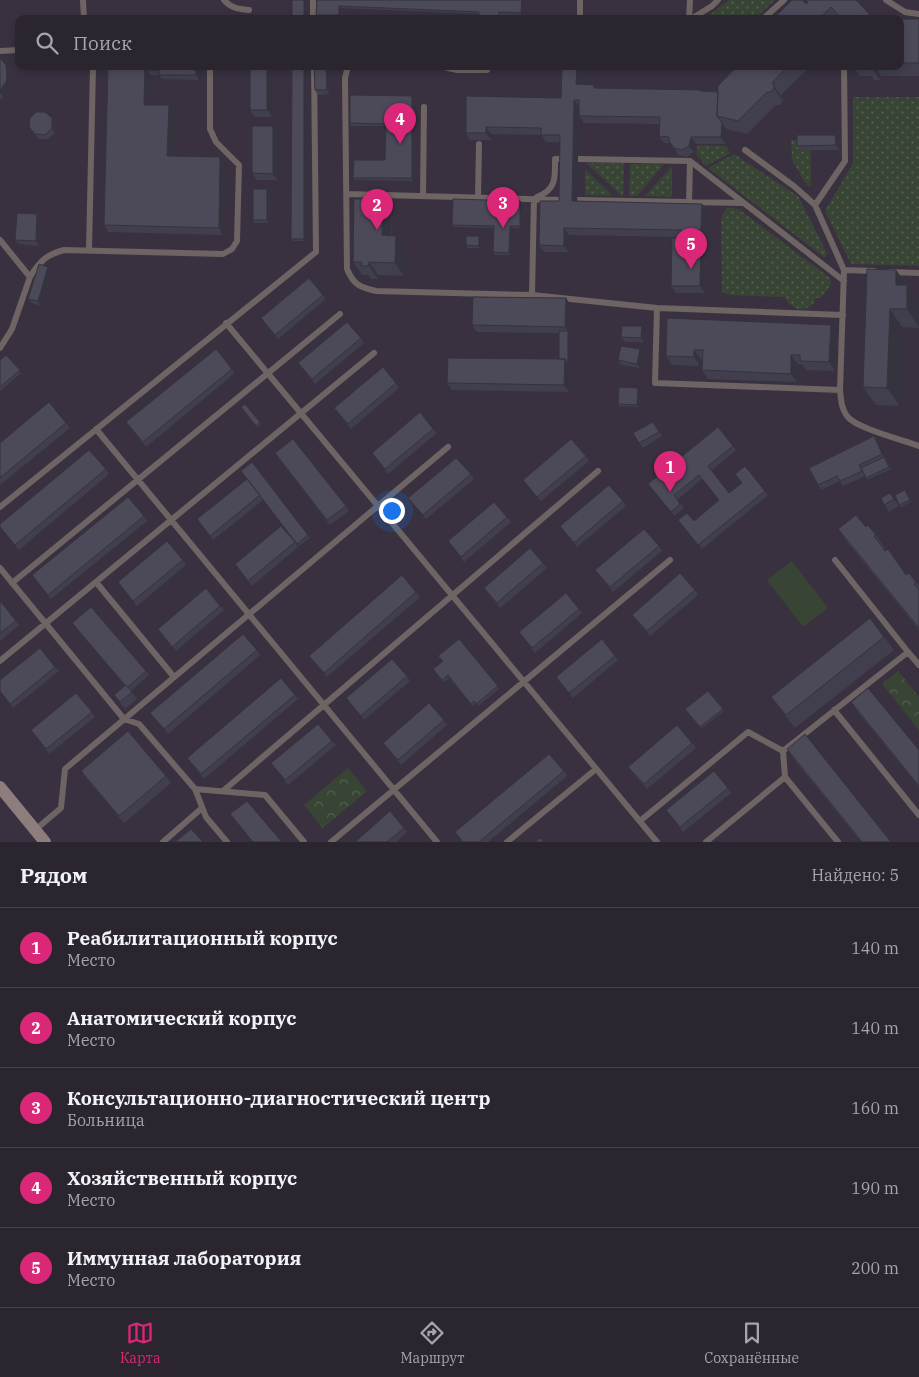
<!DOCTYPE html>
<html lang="ru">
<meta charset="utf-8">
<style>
:root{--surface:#2b2530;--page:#332d38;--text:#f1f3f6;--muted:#a6a5ab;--line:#47424c;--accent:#db2777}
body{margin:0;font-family:"IBM Plex Serif",serif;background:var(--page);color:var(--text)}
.you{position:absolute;left:391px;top:510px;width:18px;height:18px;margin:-12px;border:4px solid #fff;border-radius:50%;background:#1a73e8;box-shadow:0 0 0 8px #1a73e833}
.badge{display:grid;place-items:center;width:32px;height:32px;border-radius:50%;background:var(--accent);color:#fff;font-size:16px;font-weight:700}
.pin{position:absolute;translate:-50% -41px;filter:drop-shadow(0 1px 2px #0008)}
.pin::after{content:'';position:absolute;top:26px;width:18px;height:15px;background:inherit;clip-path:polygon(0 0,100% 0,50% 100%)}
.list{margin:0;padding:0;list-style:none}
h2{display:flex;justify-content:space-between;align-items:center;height:65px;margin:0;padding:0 20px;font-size:21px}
h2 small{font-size:16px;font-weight:400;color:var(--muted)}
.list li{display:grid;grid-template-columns:32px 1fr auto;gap:15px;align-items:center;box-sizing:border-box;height:80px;padding:0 20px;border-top:1px solid var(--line)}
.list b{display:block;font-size:19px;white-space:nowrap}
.list p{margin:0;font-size:16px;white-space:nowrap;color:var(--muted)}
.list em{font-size:16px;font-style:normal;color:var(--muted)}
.icon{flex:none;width:28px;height:28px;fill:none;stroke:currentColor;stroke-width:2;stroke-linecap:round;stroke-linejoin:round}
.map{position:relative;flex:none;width:919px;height:842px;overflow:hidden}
.search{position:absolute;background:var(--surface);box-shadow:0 2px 8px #0003;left:15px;right:15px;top:15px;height:55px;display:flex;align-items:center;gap:12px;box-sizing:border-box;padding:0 18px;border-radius:10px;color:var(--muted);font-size:19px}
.sheet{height:465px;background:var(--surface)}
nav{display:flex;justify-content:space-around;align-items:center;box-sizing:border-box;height:70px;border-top:1px solid var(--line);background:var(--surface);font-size:14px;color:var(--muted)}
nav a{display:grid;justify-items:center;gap:2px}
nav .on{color:var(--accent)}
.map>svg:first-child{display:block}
</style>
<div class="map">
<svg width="919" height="842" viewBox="0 0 919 842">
<defs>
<pattern id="grass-dots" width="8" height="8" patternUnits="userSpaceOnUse" patternTransform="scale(1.25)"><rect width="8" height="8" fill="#384434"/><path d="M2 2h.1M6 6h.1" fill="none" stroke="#555f52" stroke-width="1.8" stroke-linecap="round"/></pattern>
<pattern id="park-crowns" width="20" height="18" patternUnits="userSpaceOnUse" patternTransform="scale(1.25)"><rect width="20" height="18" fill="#384434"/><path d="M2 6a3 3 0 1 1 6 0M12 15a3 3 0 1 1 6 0" fill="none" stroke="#555f52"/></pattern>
</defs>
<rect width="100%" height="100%" fill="#393140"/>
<path fill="url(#grass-dots)" d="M729,0H775L755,19H704Z
M853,97H919V266L851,264L825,211L853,163Z
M791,140H800V150H811V186H807L792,160Z
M698,145L726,146L730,153L706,166L696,154Z
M734,154L798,196L827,253L825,258L708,168Z
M586,163H624L623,196H622Z
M630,164H664L637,196H629Z
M672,166V197L645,196Z
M585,169L613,196L585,195Z
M731,207L740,210L830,278L831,285L821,298H816C813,307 807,310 797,309L788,303L785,297L729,295L722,292L721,217L726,209Z"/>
<path fill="url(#park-crowns)" d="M898,671L919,697V730L882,684Z
M348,768L367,791L323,828L304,805Z"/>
<path fill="#384434" d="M792,561L828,608L803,627L767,580Z"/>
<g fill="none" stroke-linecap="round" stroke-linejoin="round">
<path stroke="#6e6463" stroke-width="6" d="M83,0L84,19
M224,0C231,8 238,9 249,10
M313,0V19
M580,0V16L582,19
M886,0L905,12L919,14
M689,19L690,0
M691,19L712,6L718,0
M763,19L784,0
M0,51L19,50
M348,66L345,78L347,269C354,285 359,287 376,291L532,295L657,308
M440,66L457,70H487
M844,66L845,161L815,205L844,270
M745,150L795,187L815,205
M578,159L690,161L844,281
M347,194L564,200
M423,196L424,107
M478,197L479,144
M537,197C557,189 555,177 555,159H565
M577,200L743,203
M689,202L690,161
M0,240L30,277L12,329L0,348
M89,250L93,66
M874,271L844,270L840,390C841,399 841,408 847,416C855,428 903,440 919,446
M889,272L919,273
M30,277C40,261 46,255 64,250L223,254L232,249L237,241L239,165L216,142L210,129V66
M532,295L534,199
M226,323L657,842
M840,390L655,383L657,308L843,315
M96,429L437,842
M0,507L316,252L314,66
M835,560L908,652
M0,568L124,719L139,724L195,789L265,795L304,842
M96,582L174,677
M12,583L340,314
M0,661L374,353
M834,710L919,815
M195,789L206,817L227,842
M223,791L598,471
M640,821L748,732L783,751
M35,830L61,808L65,769L448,447
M163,842L202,808
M331,842L670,560
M507,842L596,769
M706,842L785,777
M838,842L785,777L783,751L908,652L919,665"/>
<path stroke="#8d7e7d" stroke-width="12" d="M0,787L45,842"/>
</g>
<path fill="#413f4d" d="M317,0L524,3L523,16L501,15V19H479V14L341,8V18L318,17L316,15Z
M805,0L874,19H773L806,4L807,3Z
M900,19H919V76H881L880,80H874L871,76H860L853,66H900Z
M0,58L11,72L12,83L11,89L4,98L0,100Z
M108,66H199V80L162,79L159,75H150L149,105H169L174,112L172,156L225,164L223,235L108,232L104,225Z
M250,66H269L272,71V117H255L250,110Z
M292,66L305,241H293L291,239Z
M314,66L330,94L318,95L315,90Z
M737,66H811L781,95L783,99V101L780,105H776L747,134L726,129V144H696L694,152L687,157L678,155L671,143H664L659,136L660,124L584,123L579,116V107L577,201L707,211L706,237H698V238L706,245L705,293H676L671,286L681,237L569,235V252H544L539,245L559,201L560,142H546L541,135L491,134V140H470L466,133L561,98L581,84L596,88L700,90L701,91L718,92Z
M414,98L413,181L355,180L353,178L385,160L386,126H351L350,123Z
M52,118L55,123V133L48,139H39L29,127Z
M278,133V180H257L252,173Z
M839,139V150H800L797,146Z
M269,191L268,223H254L253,220Z
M383,199L392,212V236L405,249L404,276L378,275V279H371L368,275H362L353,262Z
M520,201L522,203L521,228H511V255H495L493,252L494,228L454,227L452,225Z
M37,214L40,219L39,246L19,244L15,240Z
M479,236L481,239L480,248H468L466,245Z
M896,270L919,302V328L902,327L900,406L876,405L863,387Z
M51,272L41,306L32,303L28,299Z
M323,295L326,299L278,339L261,318Z
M566,298L570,305L569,392L452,390L447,383L559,359V333L477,332L472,325Z
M667,318L837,334L835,371L806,370L802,364H798L797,382L708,379L702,370V359H701L700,366L672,365L666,356Z
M645,331L644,342H625L621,337Z
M361,338L364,343L315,384L298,363Z
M643,354L640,368L621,365L618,360Z
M6,355L21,373L0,391V360Z
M232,369L235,373L146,447L126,422Z
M396,383L399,388L351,429L334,408Z
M640,390L639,407L619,406L618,404Z
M245,404L261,424L257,428L241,407Z
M66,423L70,428L0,485V443Z
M656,426L662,436L643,448L633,433Z
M433,429L437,433L388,474L372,453Z
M877,441L891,469L867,480L865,476L843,486L840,481L821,490L818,485Z
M733,446L736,450L711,471L729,493L765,491L768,495L702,549L678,520L694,521L719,500L702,479L677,500L684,508L674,516L648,484Z
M586,456L589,461L541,501L523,480Z
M278,458L346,506L349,511L330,525Z
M252,462L310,538L299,546L262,498L263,500L213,540L197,519L247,479Z
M106,469L109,474L19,550L0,527Z
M471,474L474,479L426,519L408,498Z
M907,493L911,502L901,507L899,505Z
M881,498L895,500L899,506L889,512Z
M623,501L626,506L577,547L560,526Z
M144,516L147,521L51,599L32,575Z
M507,517L511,522L464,562L448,541Z
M866,527L876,535L885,548L884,549L906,575L909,573L919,586V630L847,542L838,529Z
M295,542L298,547L252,586L235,564Z
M659,546L662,551L613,592L595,570Z
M183,560L186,565L137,606L118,582Z
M543,563L547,568L500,608L484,588Z
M695,590L698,595L650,636L632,615Z
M416,592L420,597L327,677L309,656Z
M0,602L19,625L0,641Z
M220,606L224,610L176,651L158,629Z
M579,609L582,613L535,653L519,632Z
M72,623L146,671L149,675L131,691L137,699L125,709L114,695L125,686Z
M884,637L894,650L795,728L771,697Z
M459,639L499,689L478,706L476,703L472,706L449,678L444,682L433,669L443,661Z
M257,650L260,655L168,734L150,713Z
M615,656L618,660L573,698L556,677Z
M55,667L59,671L13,708L0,692Z
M407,676L410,681L364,720L346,698Z
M708,691L724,711L701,729L685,709Z
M295,695L298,699L204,779L187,758Z
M851,702L919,750V787L860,715Z
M92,712L95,717L49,754L34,734Z
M444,720L447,725L401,765L383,743Z
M332,741L336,745L288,785L271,763Z
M692,743L696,748L647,789L628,767Z
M787,749L891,842H861L796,762Z
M81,771L166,776L171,783L124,823L86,778Z
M564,771L567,776L488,842H462L455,832Z
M728,788L731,793L683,832L666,810Z
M404,828L407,832L396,842H355Z"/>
<path fill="#35333e" d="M304,0H306V19H304Z
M522,0L524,3L523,16L521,13Z
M339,6L341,8V18L339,15Z
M6,65L11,72L12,83L11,89L4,98L0,93V90Z
M145,66H150L147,70L150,75L149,111L144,105Z
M196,66H199V80L196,75Z
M267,66H269L272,71V117L267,110Z
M304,66H306L305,241L304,239Z
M326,66H329L330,94L327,90Z
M577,66H582L581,91L576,84Z
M871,66H875L881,76L880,80L871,67Z
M774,86L783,99V101L774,88Z
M412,96L414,98L413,181L412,178Z
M574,100L579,107L577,208L572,201Z
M169,105L174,112L172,162L167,156Z
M52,118L55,123V133L52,128Z
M722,123L726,129V144L721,137Z
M273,126L278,133V180L273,174Z
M486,127L491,134V140L486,133Z
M835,135L839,139V150L836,145Z
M691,137L696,144L694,152L689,146Z
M220,157L225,164L223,235L219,228Z
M267,189L269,191L268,223L267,220Z
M383,199L392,212L391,248L382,235Z
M520,201L522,203L521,228L520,226Z
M702,204L707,211L706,237L701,230Z
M37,214L40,219L39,246L36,241Z
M510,226L511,228V255L509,253Z
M564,228L569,235V252L564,246Z
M693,230L698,237L697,245L693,238Z
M396,236L405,249L404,276L395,263Z
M479,236L481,239L480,248L479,246Z
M701,238L706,245L705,293L700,286Z
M369,262L378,275V279L369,266Z
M48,267L51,272L41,306L38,301Z
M896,270L919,302V327L907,309L896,285Z
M566,298L570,305V334L565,327Z
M890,309L902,327L900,406L887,388Z
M831,325L837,334L835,371L829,362Z
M642,326L645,331L644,342L641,338Z
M568,331L570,334V366L568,364Z
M640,349L643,354L640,368L637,364Z
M694,350L701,359L700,366L694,357Z
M791,355L798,364L797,382L791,374Z
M565,359L570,366L569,392L564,385Z
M638,388L640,390L639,407L637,405Z
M874,436L877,441L886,459L882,454Z"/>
<path fill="#4c4959" stroke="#35333e" d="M292,0H304V19H292Z
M317,0H522L521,13L499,12V19H479V12L339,6V15H316Z
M792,0H802L806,4L808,2L805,0H856L874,19H843L831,7L820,18L821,19H773Z
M900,19H919V63H900Z
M0,58L6,65L7,77L6,82L0,90Z
M108,66H145L144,105H169L167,156L220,157L219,228L104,225Z
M147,66H196V75H159V70H147Z
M250,66H267V110H250Z
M292,66H304V239H291Z
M314,66H326L327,90H315Z
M562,66H577L576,84L594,85V88L700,90V91L718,92L717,116L722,123L721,137H691L689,146L682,150L674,148L669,141V137L659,136L660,117L579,116V100H574L572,201L702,204L701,230H693V238H701L700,286H671L672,238H681V230L564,228V246L539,245L540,201H559L560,135H541V128L486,127V133H466V96L561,98Z
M737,66H788L772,83L774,86V88L771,92H767L738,121L717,116L718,86Z
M350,95L412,96V178H353L354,160H385L386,124L350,123Z
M36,112H45L52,118V128L45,135L35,134L29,127L30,118Z
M252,126H273V174L252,173Z
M797,135H835L836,145L797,146Z
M253,189H267V220H253Z
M354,199H383L382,235L396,236L395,263L369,262V266H361L362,262H353Z
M453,199L520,201V226H510L509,253L493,252L494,226L452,225Z
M17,213L37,214L36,241L15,240Z
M466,236H479V246L466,245Z
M39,264L48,267L38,301L28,299Z
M867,269L896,270V285H907V309H890L887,388L863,387Z
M309,278L323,295L275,335L261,318Z
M473,297L566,298L565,327L472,325Z
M667,318L831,325L829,362L800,361V355H791V374L702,370L703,350H694V357L666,356Z
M347,322L361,338L312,379L298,363Z
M622,326H642L641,338L621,337Z
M559,331H568V364L565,359H559Z
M621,346L640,349L637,364L618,360Z
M216,349L232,369L143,442L126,422Z
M6,355L20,370L0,387V360Z
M448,358L565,359L564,385L447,383Z
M383,367L396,383L348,424L334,408Z
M619,387L638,388L637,405L618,404Z
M49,402L66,423L0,478V443Z
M245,404L260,422L256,426L241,407Z
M420,412L433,429L385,469L372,453Z
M653,422L659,432L639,443L633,433Z
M718,427L733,446L708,466L729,493L742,483L735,474L745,466L765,491L698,545L678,520L687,513L694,521L719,500L699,475L674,495L680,504L671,512L648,484Z
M874,436L882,454L859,465L862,471L840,481L837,476L818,485L809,468Z
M293,439L346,506L327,520L275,453Z
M571,439L586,456L537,497L523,480Z
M89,450L106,469L15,545L0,527V524Z
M884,457L889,467L866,478L861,468Z
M456,458L471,474L423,515L408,498Z
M252,462L308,535L297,544L241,471Z
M247,479L260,495L210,536L197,519Z
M609,485L623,501L574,543L560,526Z
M905,490L910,500L899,505L895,495Z
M890,493L894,499L884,505L881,498Z
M128,497L144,516L48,595L32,575Z
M494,502L507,517L461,557L448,541Z
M856,515L866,527L868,525L876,535L874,536L885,551L888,549L906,575L909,573L916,582L914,584L919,590V628L838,529Z
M281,526L295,542L248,581L235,564Z
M644,529L659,546L610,587L595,570Z
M167,541L183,560L133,601L118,582Z
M530,548L543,563L497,603L484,588Z
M680,573L695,590L647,631L632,615Z
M402,575L416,592L324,673L309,656Z
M206,588L220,606L172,647L158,629Z
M566,593L579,609L532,648L519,632Z
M0,602H1L16,621L0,633Z
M91,607L146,671L128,687L126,685H125L72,623Z
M870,618L884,637L786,715L771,697Z
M243,634L257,650L164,729L150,713Z
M459,639L498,686L476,704L474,701L471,704L448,675L442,680L433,669L443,661L438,656Z
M602,639L615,656L569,693L556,677Z
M40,648L55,667L10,704L0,691V680Z
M392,659L407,676L361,716L346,698Z
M281,678L295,695L201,774L187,758Z
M126,685L132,692L120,702L114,695Z
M868,688L919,750V786L851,702Z
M708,691L723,709L700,727L685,709Z
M76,693L92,712L46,749L31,730Z
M429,703L444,720L398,760L383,743Z
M318,724L332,741L285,780L271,763Z
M677,725L692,743L644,784L628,767Z
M128,731L166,776L119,816L81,771Z
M805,734L891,842H862L787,749Z
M549,754L564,771L479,842H463L455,832Z
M714,771L728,788L680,827L666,810Z
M247,801L282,842H253L230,814Z
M390,811L404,828L387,842H355Z
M191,829L203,842H175Z
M540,838L544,842H535Z"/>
</svg>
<div class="you"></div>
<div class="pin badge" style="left:670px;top:492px">1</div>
<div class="pin badge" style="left:377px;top:230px">2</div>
<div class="pin badge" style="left:503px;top:228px">3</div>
<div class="pin badge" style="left:400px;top:144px">4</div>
<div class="pin badge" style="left:691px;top:269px">5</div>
<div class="search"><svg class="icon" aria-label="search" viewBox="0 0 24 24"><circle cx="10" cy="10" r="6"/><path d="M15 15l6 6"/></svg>Поиск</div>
</div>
<section class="sheet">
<h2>Рядом<small>Найдено: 5</small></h2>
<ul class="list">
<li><span class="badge">1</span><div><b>Реабилитационный корпус</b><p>Место</p></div><em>140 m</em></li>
<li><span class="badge">2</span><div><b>Анатомический корпус</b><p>Место</p></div><em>140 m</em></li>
<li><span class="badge">3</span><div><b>Консультационно-диагностический центр</b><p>Больница</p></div><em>160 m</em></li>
<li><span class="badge">4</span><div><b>Хозяйственный корпус</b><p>Место</p></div><em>190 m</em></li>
<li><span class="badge">5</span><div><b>Иммунная лаборатория</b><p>Место</p></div><em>200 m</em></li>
</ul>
</section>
<nav>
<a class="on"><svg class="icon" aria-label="map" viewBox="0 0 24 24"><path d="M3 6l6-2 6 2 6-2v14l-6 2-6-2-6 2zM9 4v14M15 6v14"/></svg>Карта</a>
<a><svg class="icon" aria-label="directions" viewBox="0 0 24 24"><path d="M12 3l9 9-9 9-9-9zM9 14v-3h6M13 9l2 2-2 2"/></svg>Маршрут</a>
<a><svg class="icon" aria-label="saved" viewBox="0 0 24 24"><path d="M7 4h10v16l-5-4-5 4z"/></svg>Сохранённые</a>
</nav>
